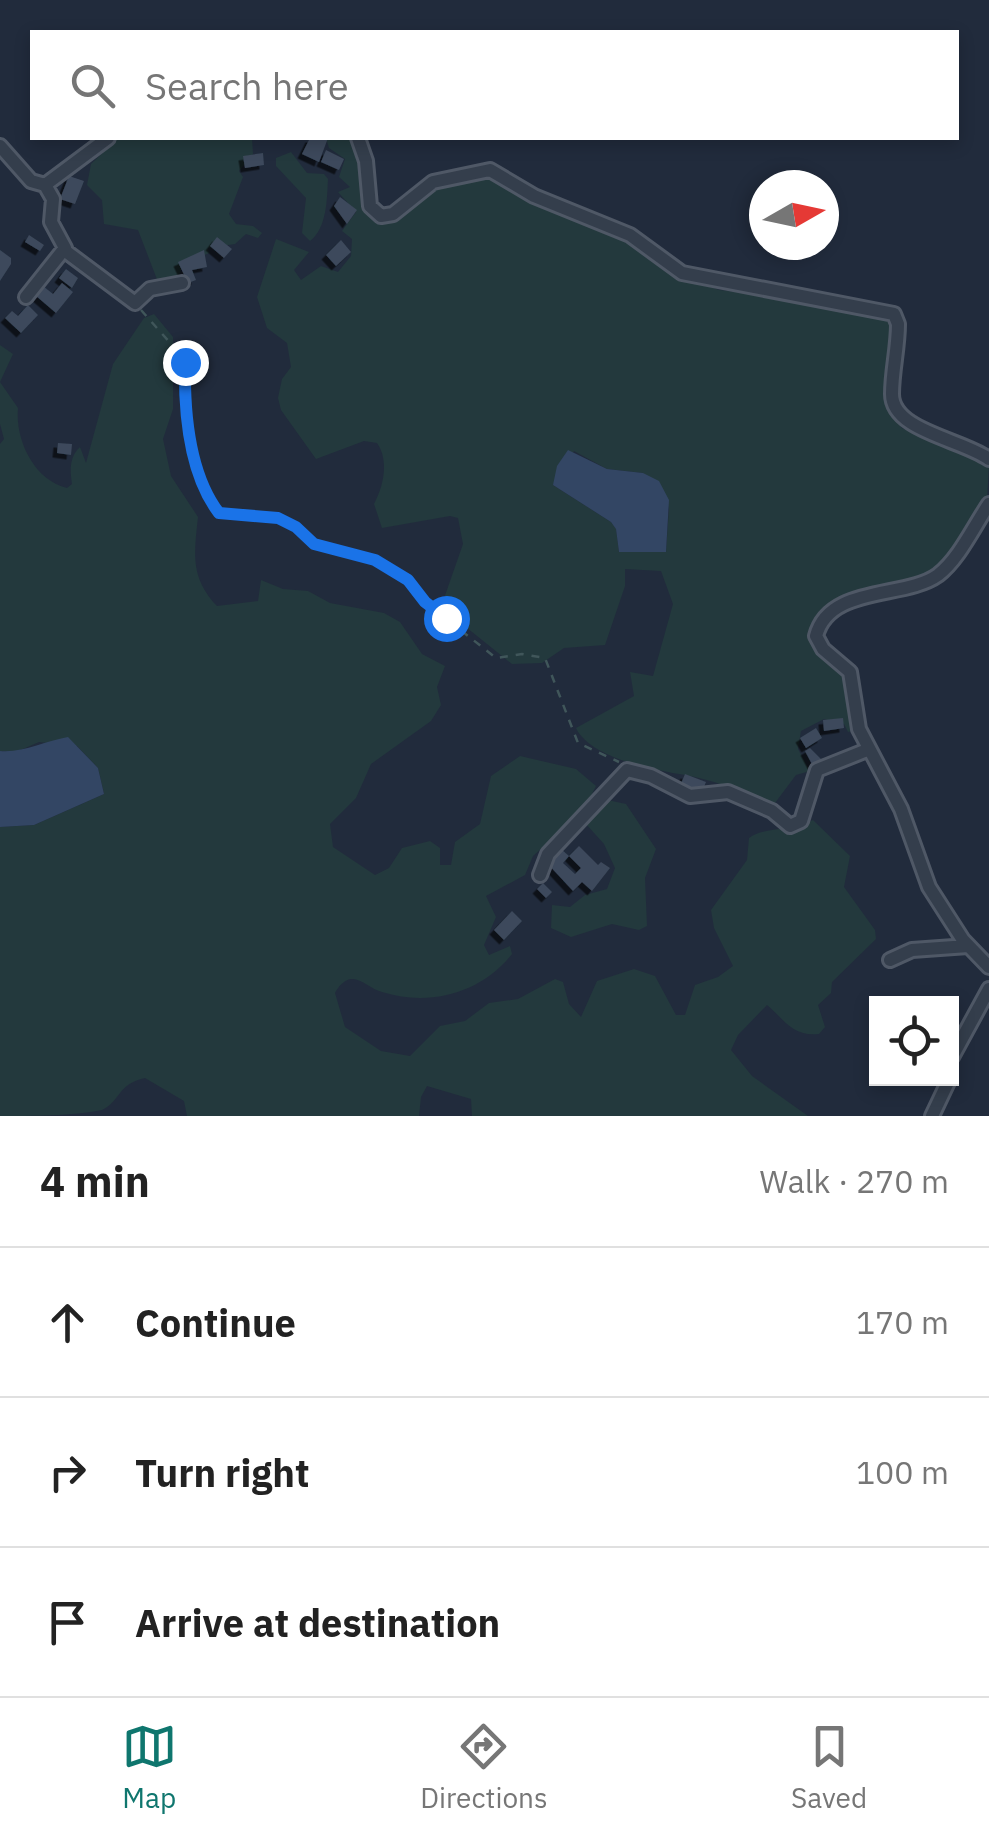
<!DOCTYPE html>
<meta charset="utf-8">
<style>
:root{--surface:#fff;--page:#f2f2f2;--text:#222;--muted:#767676;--line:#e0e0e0;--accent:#0f766e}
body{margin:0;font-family:"IBM Plex Sans",sans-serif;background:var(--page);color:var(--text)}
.controls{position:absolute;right:30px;bottom:30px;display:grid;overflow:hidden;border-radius:0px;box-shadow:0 5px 15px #0003}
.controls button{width:90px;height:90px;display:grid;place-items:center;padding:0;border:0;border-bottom:2px solid var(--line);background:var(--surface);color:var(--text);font:50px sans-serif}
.compass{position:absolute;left:749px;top:170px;width:90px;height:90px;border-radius:50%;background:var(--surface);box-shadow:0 5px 15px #0003;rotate:81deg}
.stop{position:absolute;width:30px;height:30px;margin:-22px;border:8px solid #1a73e8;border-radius:50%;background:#fff}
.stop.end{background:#1a73e8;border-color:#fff;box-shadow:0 2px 10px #0008}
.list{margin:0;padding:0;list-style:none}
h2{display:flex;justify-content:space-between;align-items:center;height:130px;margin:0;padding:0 40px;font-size:42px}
h2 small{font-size:32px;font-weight:400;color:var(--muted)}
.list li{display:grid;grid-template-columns:65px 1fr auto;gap:30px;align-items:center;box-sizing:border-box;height:150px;padding:0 40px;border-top:2px solid var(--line)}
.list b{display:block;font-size:38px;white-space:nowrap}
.list em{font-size:32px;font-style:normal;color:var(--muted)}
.icon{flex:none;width:55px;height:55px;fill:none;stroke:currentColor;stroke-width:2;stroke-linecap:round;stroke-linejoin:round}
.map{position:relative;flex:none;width:989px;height:1116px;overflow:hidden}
.search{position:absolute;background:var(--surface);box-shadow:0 5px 15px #0003;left:30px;right:30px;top:30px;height:110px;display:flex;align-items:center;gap:25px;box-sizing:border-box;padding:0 35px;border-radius:0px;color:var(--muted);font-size:38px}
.sheet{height:580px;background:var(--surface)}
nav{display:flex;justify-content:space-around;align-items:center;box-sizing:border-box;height:140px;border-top:2px solid var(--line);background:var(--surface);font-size:28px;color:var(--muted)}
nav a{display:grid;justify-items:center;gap:5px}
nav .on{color:var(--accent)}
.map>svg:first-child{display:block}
</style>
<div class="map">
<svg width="989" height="1116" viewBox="0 0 989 1116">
<defs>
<filter id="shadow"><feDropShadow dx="-4.5" dy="4.5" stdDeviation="0" flood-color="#0009"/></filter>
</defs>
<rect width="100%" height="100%" fill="#212b3c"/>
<path fill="#23393d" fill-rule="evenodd" d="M118,138H252L253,154L239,171L243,177L229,214L236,224L253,226L262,233L258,238L246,234L235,244L208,248L209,253L183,265L178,278L158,282L138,230L104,224L102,200L87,185L91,164Z
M326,138H355L379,219L442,185L485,174L635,244L686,278L719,290L805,299L887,317L895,325C893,357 879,403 902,428L989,464L987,501L942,566L920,580L858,592L812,626L810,636L846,676L855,730L848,732L844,724L824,719L801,731L798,749L810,771L796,775L775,803C746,794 715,780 685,775C654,770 590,758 576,728L634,696L630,672L653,676L673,604L661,571L625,569V586L605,645L564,648L542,663L512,664L441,607L463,544L458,518L450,516L382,528L374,504C384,485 389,460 377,443L364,441L316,459L281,410L278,398L282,379L291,367L287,343L267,328L257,297L276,239L309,252L294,270L301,280L321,266L338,272L351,256L352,239L342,231L356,212L338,192L350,187L339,177L345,159L329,148ZM574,451L607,469L643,473L669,508L666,552H619L616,528L611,522L553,485Z
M291,152L307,173L324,174L328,179C327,199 327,228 310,241L302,233L306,198L276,166V158Z
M154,314L173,337V409L163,439L171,476L198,517C194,554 190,577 217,606L258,601L261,580L283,589L308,591L330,603L384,613L400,622L422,654L445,666L437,687L441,705L431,721L371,764L356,798L330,824L333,847L375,875L389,868L402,848L430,841L440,848V865H451L455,842L480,824L491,776L520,756L576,769L596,786L584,810L533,856L525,875L486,896L496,917L484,945L489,955L510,946L512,954C481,993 430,1007 382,992C373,990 361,979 353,979C345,978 338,987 335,993L345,1027L381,1051L410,1056L440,1026L465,1021L489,1003L518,999L555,979L563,982L569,1004L581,1017L597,981L634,969L655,976L676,1015H685L695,985L718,977L733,966L714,928L711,910L747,860L749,838C765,826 790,832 813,820L850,856L844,887L875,930L876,939L832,982L831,993L818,1005L825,1027L819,1034C792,1037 784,1019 767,1005L738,1035L731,1050L752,1076L808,1116H472L471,1099L427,1086L421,1097L419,1116H187L184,1101L145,1078C117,1084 121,1101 102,1110C73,1116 32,1116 0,1116V827L34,825L104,794L98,768L77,746L39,742L16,752L0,751V444L4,439L0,424V345L13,354L0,382L18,408C15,440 34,480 67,488L72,484C70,471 69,457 80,447L86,463L113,364L144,318Z
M603,799L626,804L656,849L645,878L647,926L639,930L612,924L571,937L551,928L552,905L570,907L585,895L607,889L615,868L604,844L586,824Z"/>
<path fill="#334664" d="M568,450L607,469L643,473L659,481L669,500L666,552H619L616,529L611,522L553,485L557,466Z
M68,737L98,768L104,794L34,825L0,827V751C23,753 45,741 68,737Z"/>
<path fill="#3c495b" filter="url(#shadow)" d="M310,138H328L319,162L302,154Z
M326,150L344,159L339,170L321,162Z
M263,153L264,165L245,168L243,156Z
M69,176L84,181L75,204L60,199Z
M340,197L357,210L347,224L334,206Z
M29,235L44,245L40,251L25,242Z
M217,237L232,249L224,258L210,246Z
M341,240L351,252L336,266L326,255Z
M0,250L11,258V264L0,281Z
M204,250L207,267L192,270L196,280L188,283L178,262Z
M66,269L78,278L72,288L59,278Z
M62,283L73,292L56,313L35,295L43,286L53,294Z
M28,305L38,315L21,333L5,318L12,311L18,316Z
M58,443L72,444L71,455L57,453Z
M843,718L844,728L824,731L823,720Z
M816,728L822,738L806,748L800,738Z
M810,748L824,762L814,768L805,751Z
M685,774L706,782L701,794L680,786Z
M579,846L598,865L601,862L610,868L592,891L582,882L573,891L547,863L561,849L569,856L563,863L575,874L581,868L569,856Z
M543,883L552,892L546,898L537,889Z
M512,911L522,921L504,940L494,930Z"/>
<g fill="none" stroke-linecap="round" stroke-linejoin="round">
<g stroke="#4f5866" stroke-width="18">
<path id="minor" d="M358,138L366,161L370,206L381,216L393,214L433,182L490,170L534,196L630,235L682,273L894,314L898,324C898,348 892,371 892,394C892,431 961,439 989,459
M0,146L31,181L45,185L108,138
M64,250L135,303L150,289L182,283
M26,297L65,248L51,222L53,199L45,185
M989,504C974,526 959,559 938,575C905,599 829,585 816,636L823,649L850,672L859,729L901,809L929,887L963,940L989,967
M540,875L548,854L627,770L651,776L690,796L728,792L772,811L790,826L801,821L817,770L867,750
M890,960L912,950L968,946
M952,1057L989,989
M932,1116L950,1078"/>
</g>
<path stroke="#40565a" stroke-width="2.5" stroke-dasharray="8 8" stroke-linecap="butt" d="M141,310L172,345L187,351C180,399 189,474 219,513L278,518L304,533L313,544L375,560L409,580L425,602L496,658L522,654L545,658L578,743L619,762"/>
<use href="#minor" stroke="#343e4c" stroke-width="12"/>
</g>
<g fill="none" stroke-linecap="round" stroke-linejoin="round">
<path stroke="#1a73e8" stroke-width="12" d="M185,362C184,410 189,474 219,513L278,518L296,527L314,544L375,560L408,580L425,602L446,618"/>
</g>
</svg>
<div class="controls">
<button><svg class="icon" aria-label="locate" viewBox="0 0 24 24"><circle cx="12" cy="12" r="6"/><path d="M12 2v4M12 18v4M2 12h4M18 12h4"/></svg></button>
</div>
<svg class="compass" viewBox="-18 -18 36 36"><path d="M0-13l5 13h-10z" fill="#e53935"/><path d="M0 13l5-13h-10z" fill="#767676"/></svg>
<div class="stop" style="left:446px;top:618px"></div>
<div class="stop end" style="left:185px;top:362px"></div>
<div class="search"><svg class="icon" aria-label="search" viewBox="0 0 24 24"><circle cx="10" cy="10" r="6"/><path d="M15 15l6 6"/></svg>Search here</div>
</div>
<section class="sheet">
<h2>4 min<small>Walk · 270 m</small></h2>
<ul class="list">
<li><svg class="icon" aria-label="ahead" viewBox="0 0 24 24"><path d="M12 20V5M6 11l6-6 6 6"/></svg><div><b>Continue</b></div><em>170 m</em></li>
<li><svg class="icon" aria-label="right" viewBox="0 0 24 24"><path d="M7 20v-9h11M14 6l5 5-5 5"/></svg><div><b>Turn right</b></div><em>100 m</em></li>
<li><svg class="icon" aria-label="arrive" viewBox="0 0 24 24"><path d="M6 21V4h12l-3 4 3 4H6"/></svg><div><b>Arrive at destination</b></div></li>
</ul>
</section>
<nav>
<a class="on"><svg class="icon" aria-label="map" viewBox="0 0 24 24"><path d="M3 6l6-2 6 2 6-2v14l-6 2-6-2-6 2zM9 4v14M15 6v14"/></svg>Map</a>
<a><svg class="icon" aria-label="directions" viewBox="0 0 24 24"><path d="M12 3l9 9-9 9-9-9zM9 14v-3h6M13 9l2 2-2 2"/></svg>Directions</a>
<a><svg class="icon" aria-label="saved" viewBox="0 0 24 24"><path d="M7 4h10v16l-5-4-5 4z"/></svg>Saved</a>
</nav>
